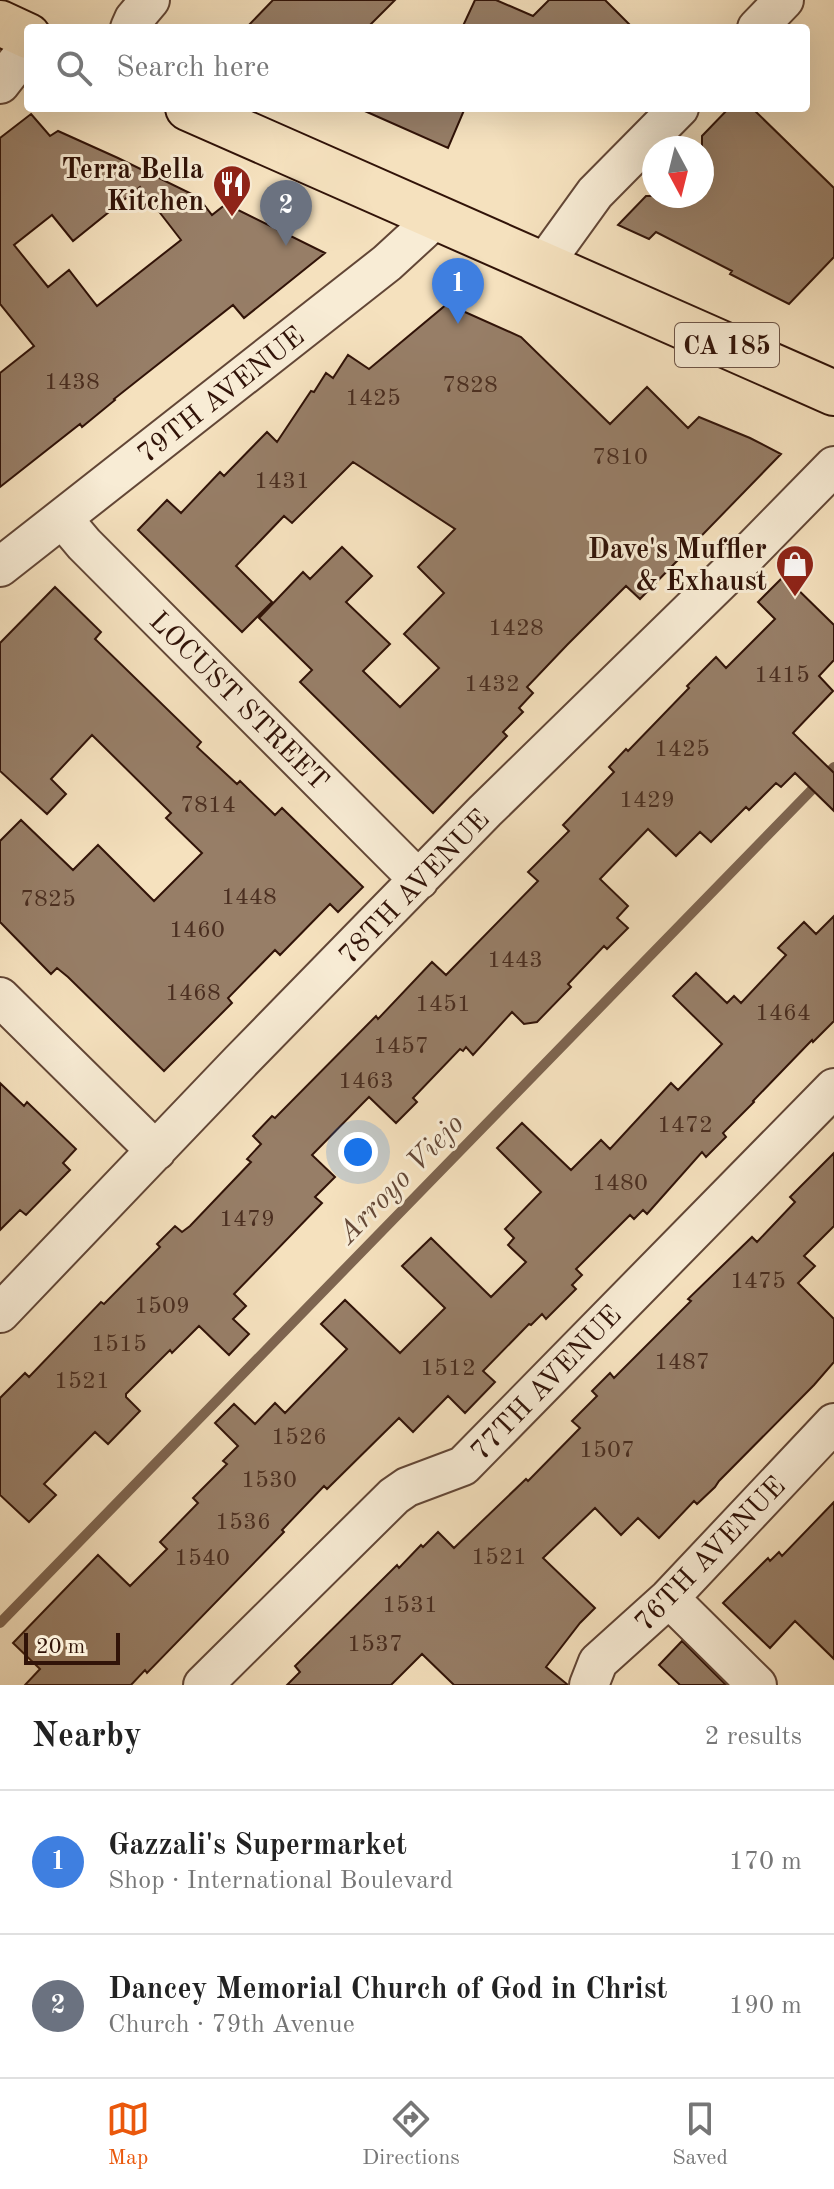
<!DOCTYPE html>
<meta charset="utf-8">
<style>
:root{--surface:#fff;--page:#f2f2f2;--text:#222;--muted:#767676;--line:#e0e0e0;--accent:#ea580c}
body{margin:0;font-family:"Old Standard TT",serif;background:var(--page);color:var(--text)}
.compass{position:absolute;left:642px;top:136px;width:72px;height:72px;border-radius:50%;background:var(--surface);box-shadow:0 8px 32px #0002;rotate:173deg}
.scale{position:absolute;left:24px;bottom:20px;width:96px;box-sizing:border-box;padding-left:8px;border:4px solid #311308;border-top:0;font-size:22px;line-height:28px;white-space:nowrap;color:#311308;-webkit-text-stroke:6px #f8ecd5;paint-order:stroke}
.you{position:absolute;left:358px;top:1152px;width:28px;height:28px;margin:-20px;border:6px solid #fff;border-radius:50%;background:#1a73e8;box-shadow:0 0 0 12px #1a73e833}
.badge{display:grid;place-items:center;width:52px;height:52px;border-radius:50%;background:var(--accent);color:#fff;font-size:26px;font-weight:700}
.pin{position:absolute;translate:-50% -66px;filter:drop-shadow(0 2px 4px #0008)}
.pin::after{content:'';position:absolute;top:42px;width:28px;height:24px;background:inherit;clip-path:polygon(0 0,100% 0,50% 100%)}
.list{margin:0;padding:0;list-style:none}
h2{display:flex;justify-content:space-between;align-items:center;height:104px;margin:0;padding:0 32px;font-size:34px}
h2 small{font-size:26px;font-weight:400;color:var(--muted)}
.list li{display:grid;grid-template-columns:52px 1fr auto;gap:24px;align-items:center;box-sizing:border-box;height:144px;padding:0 32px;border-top:2px solid var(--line)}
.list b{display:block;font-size:30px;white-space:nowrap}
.list p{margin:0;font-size:26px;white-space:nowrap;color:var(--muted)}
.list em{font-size:26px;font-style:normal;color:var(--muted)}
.icon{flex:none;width:44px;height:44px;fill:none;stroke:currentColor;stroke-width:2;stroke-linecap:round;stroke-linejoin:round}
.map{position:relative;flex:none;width:834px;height:1685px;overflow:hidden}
.search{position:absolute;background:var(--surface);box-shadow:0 8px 32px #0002;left:24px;right:24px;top:24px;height:88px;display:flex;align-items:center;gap:20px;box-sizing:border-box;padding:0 28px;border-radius:8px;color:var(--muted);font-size:30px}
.sheet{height:392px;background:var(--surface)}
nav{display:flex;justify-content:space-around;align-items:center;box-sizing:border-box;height:112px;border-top:2px solid var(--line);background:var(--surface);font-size:22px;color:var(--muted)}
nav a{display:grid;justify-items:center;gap:4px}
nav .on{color:var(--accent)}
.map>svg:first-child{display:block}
</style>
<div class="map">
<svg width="834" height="1685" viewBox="0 0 834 1685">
<rect width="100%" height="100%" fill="#f5e1be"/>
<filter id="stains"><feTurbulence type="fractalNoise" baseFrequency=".0025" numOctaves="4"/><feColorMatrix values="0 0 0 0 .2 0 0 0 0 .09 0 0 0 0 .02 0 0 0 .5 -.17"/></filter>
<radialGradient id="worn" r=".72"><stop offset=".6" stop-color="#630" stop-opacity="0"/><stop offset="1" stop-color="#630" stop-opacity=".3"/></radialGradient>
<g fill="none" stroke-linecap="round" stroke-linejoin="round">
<path stroke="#7e6550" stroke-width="10" d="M0,1623L834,767"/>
</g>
<path fill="#977e67" stroke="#311308" stroke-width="2" fill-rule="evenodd" d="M273,0H395L367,28H246Z
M475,0H496L533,16L549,0H605L633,28H462Z
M358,108H465L448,148Z
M729,108H752L834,188V257L789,304L730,274L732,271L656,232L649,239L618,225L646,196H702V136Z
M31,114L50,136L58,131L118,158L198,197L212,215L226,204L325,253L244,318L233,305L114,399L115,400L82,427L80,424L0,487V373L34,346L0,304V138ZM140,187L181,240L97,306L69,270L48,287L14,245L52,215L73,241Z
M447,304L521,337L610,424L647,387L688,428L699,417L750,438L781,454L640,599L626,586L567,645L527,687L533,693L519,708L523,712L503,732L507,736L433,813L300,682L312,670L259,618L303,572L310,579L342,547L372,576L346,602L390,644L363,671L400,707L439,668L404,634L444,593L418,567L455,529L353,462L292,523L284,516L236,566L272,602L242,632L138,530L167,500L181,513L220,472L224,476L267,432L277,442L311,391L314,392L326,373L333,378L348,355L369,369Z
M784,576L834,625V660L819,676L833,691L793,733L834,773V811L795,773L781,787L776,783L749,810L746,807L711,842L700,832L676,856L648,829L600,879L628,906L617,918L628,928L607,949L604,946L568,984L571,987L537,1022L524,1024L512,1012L473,1055L466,1047L463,1051L460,1049L413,1098L417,1102L396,1123L369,1097L363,1103L312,1155L335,1177L315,1197L322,1203L234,1294L246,1306L233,1319L249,1334L229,1355L199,1326L172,1353L170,1350L126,1394V1397L140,1411L108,1444L95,1432L44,1484L56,1495L29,1522L0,1495V1398L25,1373L29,1377L101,1302L104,1304L160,1247L157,1244L175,1226L182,1232L190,1226L251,1162L247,1159L261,1144L253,1136L272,1116L275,1118L376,1016L378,1019L432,962L446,975L538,881L528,872L569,831L563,825L614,772L609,767L626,749L628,751L689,688L687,686L716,657L726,668L775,619L758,602Z
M55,587L101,632L95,639L201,742L197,747L237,784L240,781L275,815L282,808L363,887L338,912L330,904L280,955L275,950L228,998L232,1003L164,1071L68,977L57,968L51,974L0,922V841L21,820L73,870L98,845L154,901L202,853L166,818L171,813L92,735L51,779L66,794L47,814L0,771V643Z
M834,916V1021L813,1042L812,1040L753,1101L754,1102L723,1133L726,1137L706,1157L702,1152L647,1214L643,1210L634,1219L630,1215L576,1269L582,1275L572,1285L576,1289L546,1319L542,1314L531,1325L529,1324L483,1371L495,1382L465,1413L448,1396L413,1432L399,1418L327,1489L324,1486L282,1530L284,1532L147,1673L145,1670L131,1685H25L40,1669L13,1643L98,1555L130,1586L167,1549L160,1542L198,1503L193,1498L227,1464L223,1461L238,1446L215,1423L234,1404L255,1424L275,1403L285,1413L347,1349L321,1324L345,1300L400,1353L445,1308L402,1266L431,1238L491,1297L526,1262L508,1245L514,1238L505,1229L541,1192L497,1148L522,1123L571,1170L601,1140L610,1149L671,1083L678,1090L722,1044L673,996L696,973L727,1003L734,996L741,1003L786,955L778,948L804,922L816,934Z
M0,1083L24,1106L27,1102L76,1149L63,1163L70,1170L26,1215L20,1210L0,1230Z
M834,1153V1226L804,1256L815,1266L798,1283L834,1319V1362L814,1385L719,1481L715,1487L697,1504L694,1501L659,1538L638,1518L621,1535L595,1508L543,1558L595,1608L580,1623L546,1667L568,1685H454L422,1654L391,1685H287L300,1672L295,1666L397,1565L399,1568L421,1545L423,1547L438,1532L454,1548L526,1479L528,1481L580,1428L572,1421L597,1396L592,1391L610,1373L614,1378L691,1301L688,1299L752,1237L757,1242L795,1202L790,1197Z
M834,1502V1659L795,1621L770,1648L723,1603L768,1558L770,1561L779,1552L782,1556Z
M682,1641L726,1685H680L659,1665Z"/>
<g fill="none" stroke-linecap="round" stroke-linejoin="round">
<g stroke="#624636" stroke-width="42">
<path id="minor" d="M130,28L134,19L150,0
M757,28L784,0
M0,84L28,48
M543,265L595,193L679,108
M63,519L84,544L419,880
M0,567L387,263L436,218
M0,997L156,1151
M0,1313L240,1062L485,811L739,563L834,466
M669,1598L757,1685
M203,1685L394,1496L407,1487L463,1466L834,1088
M589,1685L598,1662L669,1598L834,1423"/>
</g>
<g stroke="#311308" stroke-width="48">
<path id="major" d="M0,23L28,36
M188,108L834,393"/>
</g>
<use href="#minor" stroke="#f8ecd5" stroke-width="38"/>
<use href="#major" stroke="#f5e1be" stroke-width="44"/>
</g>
<defs>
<g id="restaurant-pin" transform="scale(2)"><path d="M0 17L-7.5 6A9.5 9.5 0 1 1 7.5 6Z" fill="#8f2418" stroke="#f8ecd5"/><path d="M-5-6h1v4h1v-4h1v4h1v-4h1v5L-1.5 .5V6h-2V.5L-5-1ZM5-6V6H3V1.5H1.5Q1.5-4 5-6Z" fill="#fff"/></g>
<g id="shop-pin" transform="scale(2)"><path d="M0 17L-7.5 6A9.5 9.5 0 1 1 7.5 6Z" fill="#8f2418" stroke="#f8ecd5"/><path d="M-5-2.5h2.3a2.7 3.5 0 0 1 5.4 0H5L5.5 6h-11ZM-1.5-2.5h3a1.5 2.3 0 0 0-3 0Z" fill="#fff"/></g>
</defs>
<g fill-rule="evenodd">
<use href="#restaurant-pin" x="232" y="184"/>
<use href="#shop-pin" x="795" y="564"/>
</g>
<g text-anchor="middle" stroke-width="6" stroke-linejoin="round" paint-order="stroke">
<g font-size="24" fill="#4a2e20">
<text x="72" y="389">1438</text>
<text x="470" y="392">7828</text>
<text x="373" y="405">1425</text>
<text x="620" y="464">7810</text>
<text x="282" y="488">1431</text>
<text x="516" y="635">1428</text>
<text x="782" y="682">1415</text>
<text x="492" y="691">1432</text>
<text x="682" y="756">1425</text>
<text x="647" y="807">1429</text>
<text x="208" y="812">7814</text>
<text x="249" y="904">1448</text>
<text x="48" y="906">7825</text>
<text x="197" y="937">1460</text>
<text x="515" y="967">1443</text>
<text x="193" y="1000">1468</text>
<text x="443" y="1011">1451</text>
<text x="783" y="1020">1464</text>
<text x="401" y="1053">1457</text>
<text x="366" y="1088">1463</text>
<text x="685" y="1132">1472</text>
<text x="620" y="1190">1480</text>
<text x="247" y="1226">1479</text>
<text x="758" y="1288">1475</text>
<text x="162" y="1313">1509</text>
<text x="119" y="1351">1515</text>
<text x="682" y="1369">1487</text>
<text x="448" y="1375">1512</text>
<text x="82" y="1388">1521</text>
<text x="299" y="1444">1526</text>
<text x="607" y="1457">1507</text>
<text x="269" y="1487">1530</text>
<text x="243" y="1529">1536</text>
<text x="499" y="1564">1521</text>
<text x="202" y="1565">1540</text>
<text x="410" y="1612">1531</text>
<text x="375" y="1651">1537</text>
</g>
<rect fill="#f8ecd5" stroke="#6d5446" stroke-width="2" x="675" y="323" width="104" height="44" rx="6"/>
<g font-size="26" font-weight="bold" fill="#311308">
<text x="727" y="354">CA 185</text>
</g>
<g font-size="28" font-weight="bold" fill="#311308" stroke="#f8ecd5" text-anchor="end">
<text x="204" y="178">Terra Bella<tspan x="204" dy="32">Kitchen</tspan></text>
<text x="767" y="558">Dave's Muffler<tspan x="767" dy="32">&amp; Exhaust</tspan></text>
</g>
<g font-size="28" fill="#311308" stroke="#f8ecd5">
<text transform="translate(220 394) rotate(-38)" y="10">79TH AVENUE</text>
<text transform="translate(240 700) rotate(45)" y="10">LOCUST STREET</text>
<text transform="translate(413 886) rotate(-46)" y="10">78TH AVENUE</text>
<text transform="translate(545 1382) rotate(-46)" y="10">77TH AVENUE</text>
<text transform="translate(709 1553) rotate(-46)" y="10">76TH AVENUE</text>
</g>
<g font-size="30" font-style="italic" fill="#654938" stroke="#f8ecd5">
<text transform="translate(400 1178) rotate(-46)" y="10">Arroyo Viejo</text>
</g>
</g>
<rect width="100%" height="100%" filter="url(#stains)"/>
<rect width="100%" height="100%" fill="url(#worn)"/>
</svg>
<svg class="compass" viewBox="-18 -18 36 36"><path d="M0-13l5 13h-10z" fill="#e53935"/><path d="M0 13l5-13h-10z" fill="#767676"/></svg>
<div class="scale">20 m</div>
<div class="you"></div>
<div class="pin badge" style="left:458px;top:324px;background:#3f7fe0">1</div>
<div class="pin badge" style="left:286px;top:246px;background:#6b7280">2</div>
<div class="search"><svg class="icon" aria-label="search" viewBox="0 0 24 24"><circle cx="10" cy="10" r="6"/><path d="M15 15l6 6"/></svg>Search here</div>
</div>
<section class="sheet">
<h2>Nearby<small>2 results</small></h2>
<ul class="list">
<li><span class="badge" style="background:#3f7fe0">1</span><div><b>Gazzali's Supermarket</b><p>Shop · International Boulevard</p></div><em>170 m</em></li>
<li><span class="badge" style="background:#6b7280">2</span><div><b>Dancey Memorial Church of God in Christ</b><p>Church · 79th Avenue</p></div><em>190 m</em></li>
</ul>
</section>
<nav>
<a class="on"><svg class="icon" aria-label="map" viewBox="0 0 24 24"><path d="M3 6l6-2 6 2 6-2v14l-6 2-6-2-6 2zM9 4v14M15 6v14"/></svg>Map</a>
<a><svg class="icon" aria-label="directions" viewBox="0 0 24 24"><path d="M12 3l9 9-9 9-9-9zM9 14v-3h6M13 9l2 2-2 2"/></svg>Directions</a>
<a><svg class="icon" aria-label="saved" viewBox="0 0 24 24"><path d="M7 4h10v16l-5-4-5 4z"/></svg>Saved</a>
</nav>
